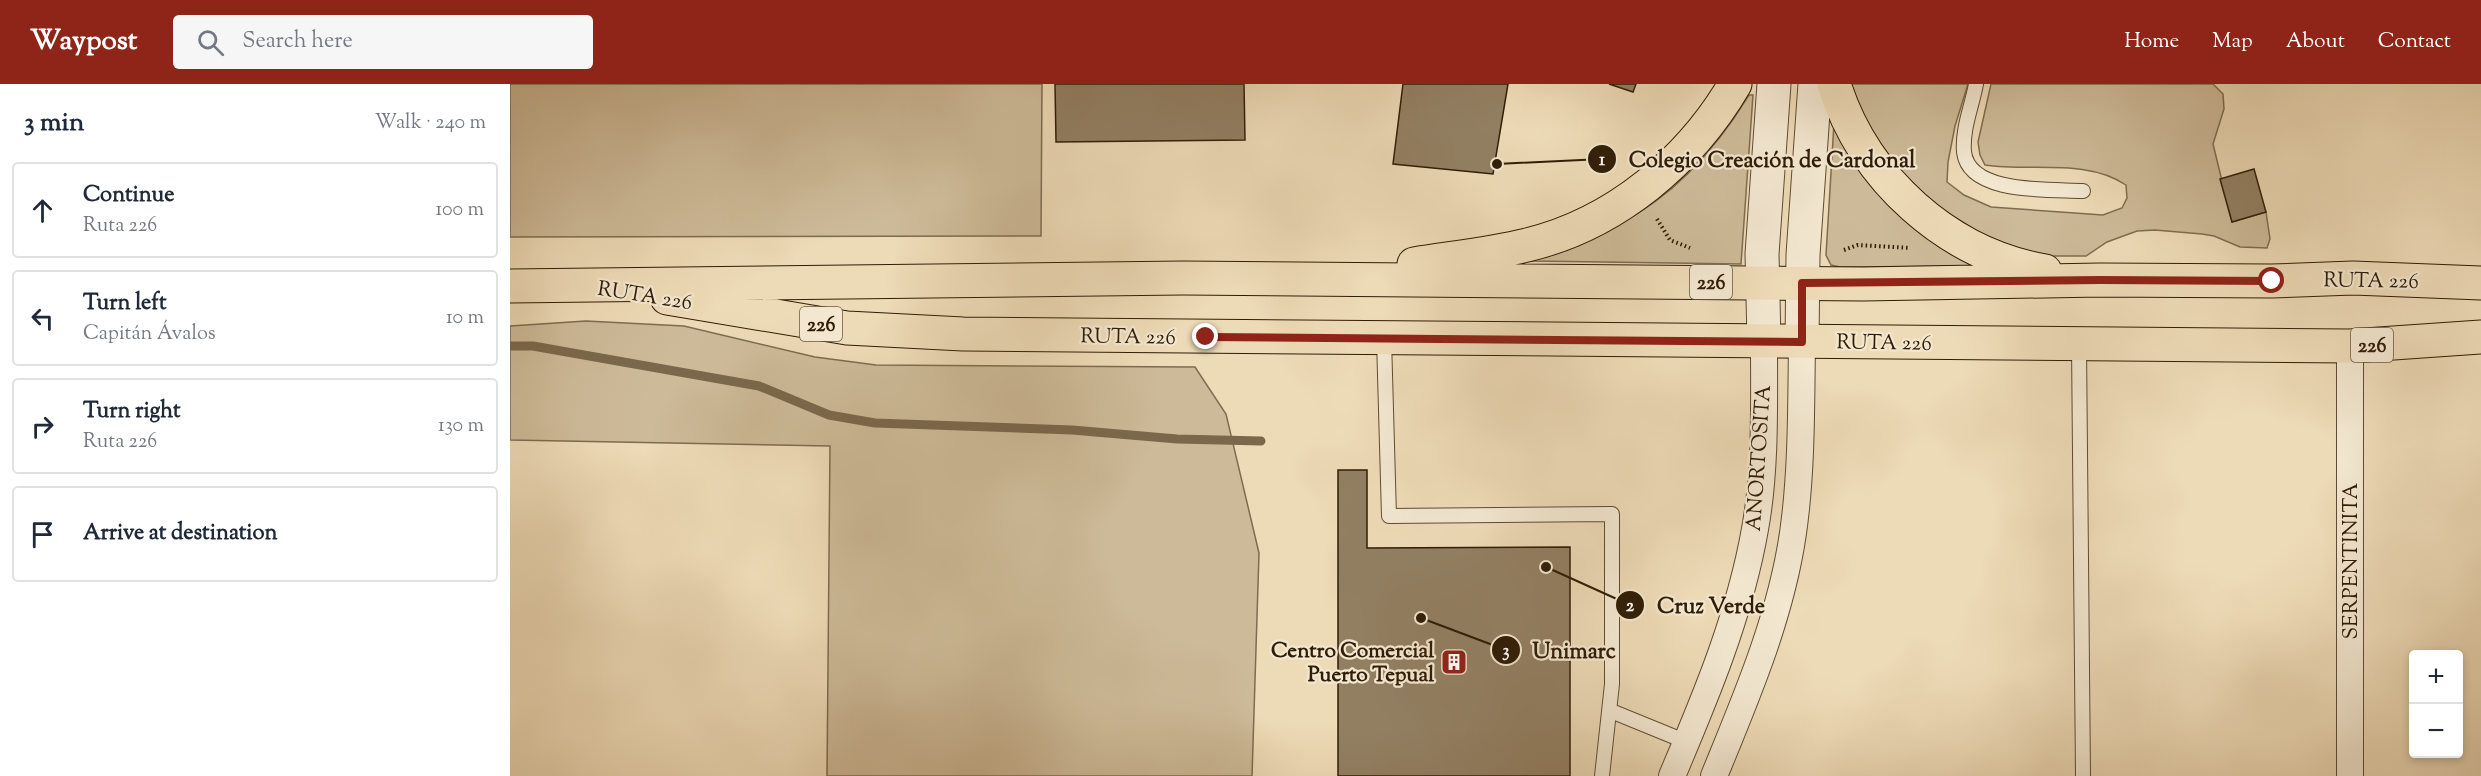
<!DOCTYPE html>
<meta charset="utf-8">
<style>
:root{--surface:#fff;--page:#f6f6f7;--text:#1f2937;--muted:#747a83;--line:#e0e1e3;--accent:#8f2418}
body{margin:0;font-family:"Sorts Mill Goudy",serif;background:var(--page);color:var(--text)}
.controls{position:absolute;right:18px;bottom:18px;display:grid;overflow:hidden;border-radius:6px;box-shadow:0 3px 9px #0003}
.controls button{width:54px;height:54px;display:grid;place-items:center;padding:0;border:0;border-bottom:2px solid var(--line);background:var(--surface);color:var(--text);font:30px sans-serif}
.stop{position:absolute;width:18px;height:18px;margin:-14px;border:4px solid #8f2418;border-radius:50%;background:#fff}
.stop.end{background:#8f2418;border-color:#fff;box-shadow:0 2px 6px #0008}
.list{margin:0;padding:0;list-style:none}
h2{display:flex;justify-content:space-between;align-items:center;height:78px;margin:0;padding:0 24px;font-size:26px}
h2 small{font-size:20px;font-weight:400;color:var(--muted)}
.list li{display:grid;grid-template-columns:39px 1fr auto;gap:18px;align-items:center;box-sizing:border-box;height:96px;margin:0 12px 12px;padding:0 12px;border:2px solid var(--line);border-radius:6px}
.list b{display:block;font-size:22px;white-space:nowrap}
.list p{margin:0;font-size:20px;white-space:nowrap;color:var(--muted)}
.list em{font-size:20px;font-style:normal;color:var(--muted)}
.icon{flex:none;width:33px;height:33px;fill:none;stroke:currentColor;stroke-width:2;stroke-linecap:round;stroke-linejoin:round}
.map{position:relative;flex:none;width:1971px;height:692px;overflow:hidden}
header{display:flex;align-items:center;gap:36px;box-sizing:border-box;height:84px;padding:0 30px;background:var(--accent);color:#fff}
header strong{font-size:28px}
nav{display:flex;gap:33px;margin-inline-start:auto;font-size:21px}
.search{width:420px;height:54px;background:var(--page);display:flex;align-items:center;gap:15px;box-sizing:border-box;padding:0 21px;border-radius:6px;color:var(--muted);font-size:22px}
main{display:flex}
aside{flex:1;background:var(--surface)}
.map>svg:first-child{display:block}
</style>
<header>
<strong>Waypost</strong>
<div class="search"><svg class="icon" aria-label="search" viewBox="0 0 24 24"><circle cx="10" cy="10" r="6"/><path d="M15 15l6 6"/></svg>Search here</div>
<nav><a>Home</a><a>Map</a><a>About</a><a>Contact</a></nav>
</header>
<main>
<aside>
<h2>3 min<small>Walk · 240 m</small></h2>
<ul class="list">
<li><svg class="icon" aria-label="ahead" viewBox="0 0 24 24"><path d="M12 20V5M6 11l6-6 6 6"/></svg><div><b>Continue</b><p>Ruta 226</p></div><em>100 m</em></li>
<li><svg class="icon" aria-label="left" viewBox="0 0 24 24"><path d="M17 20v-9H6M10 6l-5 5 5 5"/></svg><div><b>Turn left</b><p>Capitán Ávalos</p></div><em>10 m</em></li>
<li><svg class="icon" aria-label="right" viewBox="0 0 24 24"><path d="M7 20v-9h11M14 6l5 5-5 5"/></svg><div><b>Turn right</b><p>Ruta 226</p></div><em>130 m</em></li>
<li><svg class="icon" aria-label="arrive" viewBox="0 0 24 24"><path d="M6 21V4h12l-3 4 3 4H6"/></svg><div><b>Arrive at destination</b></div></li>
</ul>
</aside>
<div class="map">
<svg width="1971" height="692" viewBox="0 0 1971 692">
<rect width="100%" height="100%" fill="#eddab6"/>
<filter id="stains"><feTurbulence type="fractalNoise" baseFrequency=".00333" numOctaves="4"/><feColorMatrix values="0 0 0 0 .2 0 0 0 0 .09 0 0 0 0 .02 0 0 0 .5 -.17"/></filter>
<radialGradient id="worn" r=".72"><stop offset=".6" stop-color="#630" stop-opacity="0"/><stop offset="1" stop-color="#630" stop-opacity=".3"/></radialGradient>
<path fill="#cdba98" stroke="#7e6c50" stroke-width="1.5" d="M0,0H532L531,152L0,153Z
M1334,0H1458L1445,42L1438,78L1437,98L1454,111L1481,123L1593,131L1612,124L1617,114L1616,101C1576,74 1521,88 1475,81L1470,71L1468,58L1481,0H1703L1713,10L1714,25L1703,60L1722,138L1756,128L1760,155L1757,164L1730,163L1704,152L1692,150L1645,146L1627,147L1597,158L1576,172H1535L1489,161L1389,98Z
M1239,11H1243L1231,180L1022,177C1048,160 1082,153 1110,139C1166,111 1207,63 1239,11Z
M1324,39L1474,182L1330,183L1321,181L1316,171Z
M76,237L174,242L305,273L366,281L685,283L716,330L749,469L742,692H317L320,362L0,356V242Z"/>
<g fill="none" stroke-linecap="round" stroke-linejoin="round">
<path stroke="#7b684c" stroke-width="9" d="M0,262H23L249,302L319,331L365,339L562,346L667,355L751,357"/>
</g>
<path fill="#927f62" stroke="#301d07" stroke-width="1.5" d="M545,0H734L735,56L546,58Z
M893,0H998L983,90L883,80Z
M1099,0H1126L1123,8Z
M1744,85L1756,128L1722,138L1710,95Z
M828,386H857V464L1060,463V692H828Z"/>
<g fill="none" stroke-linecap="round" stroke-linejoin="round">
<g stroke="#5f4c33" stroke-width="16">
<path id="service" d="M1466,0C1462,22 1452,45 1454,68C1459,111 1541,105 1573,107
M874,255L879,432L1102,430V600L1092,692
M1569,260L1573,692
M1101,627L1177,658"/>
</g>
<g stroke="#5f4c33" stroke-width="28">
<path id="minor" d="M1162,692C1196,612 1230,531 1245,445C1256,386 1254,318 1254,258
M1204,692C1236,614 1271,533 1283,449C1292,386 1291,321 1292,258
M1840,692V262"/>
</g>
<g stroke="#5f4c33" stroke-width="35">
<path id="tertiary" d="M1254,258L1252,170L1264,0
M1292,258L1293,171L1305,0"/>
</g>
<g stroke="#301d07" stroke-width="35">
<path id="primary" d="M1324,0C1354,95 1437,170 1535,187
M904,180C941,174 980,170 1017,161C1105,140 1180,77 1225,0
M0,202L673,194L1353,200L1590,196L1762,197L1843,194L1971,199
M157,214L337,244L453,250L1840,262L1971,253"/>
</g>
<path stroke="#301d07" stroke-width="4" stroke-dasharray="1.5 3" stroke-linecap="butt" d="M1147,135L1160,156L1180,164
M1334,166L1348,161L1400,164"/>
<use href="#service" stroke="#f3e7d0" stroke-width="14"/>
<use href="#minor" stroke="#f3e7d0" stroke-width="26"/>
<use href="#tertiary" stroke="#f3e7d0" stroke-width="33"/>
<use href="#primary" stroke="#eddab6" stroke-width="33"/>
</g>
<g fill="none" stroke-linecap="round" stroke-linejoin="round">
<path stroke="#8f2418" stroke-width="8" d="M696,253L1292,258V199L1590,196L1762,197"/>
</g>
<defs>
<g id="building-square" transform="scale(1.35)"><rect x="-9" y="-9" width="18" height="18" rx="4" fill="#8f2418" stroke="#f3e7d0"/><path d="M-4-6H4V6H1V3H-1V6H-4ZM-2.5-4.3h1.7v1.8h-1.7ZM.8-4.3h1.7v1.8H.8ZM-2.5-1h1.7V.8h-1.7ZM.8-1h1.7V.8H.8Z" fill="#fff"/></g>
</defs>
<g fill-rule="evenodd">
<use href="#building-square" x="944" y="578"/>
</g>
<g text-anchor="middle" stroke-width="4.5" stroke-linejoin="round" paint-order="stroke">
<g fill="#f3e7d0" stroke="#6a5a43" stroke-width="1.5">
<rect x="1180" y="181" width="42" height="34" rx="4.5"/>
<rect x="290" y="223" width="42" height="34" rx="4.5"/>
<rect x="1841" y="244" width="42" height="34" rx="4.5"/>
</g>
<g font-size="20" font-weight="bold" fill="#301d07">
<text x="1201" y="205">226</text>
<text x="311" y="247">226</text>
<text x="1862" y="268">226</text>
</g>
<g font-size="21" fill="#301d07" stroke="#f3e7d0">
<text transform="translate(1861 196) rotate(1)" y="7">RUTA 226</text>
<text transform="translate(135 211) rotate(9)" y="7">RUTA 226</text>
<text transform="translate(618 252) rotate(1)" y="7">RUTA 226</text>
<text transform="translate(1374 258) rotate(1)" y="7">RUTA 226</text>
<text transform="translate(1248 374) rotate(-86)" y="7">ANORTOSITA</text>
<text transform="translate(1840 477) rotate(-90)" y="7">SERPENTINITA</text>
</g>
<g font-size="21" font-weight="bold" fill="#301d07" stroke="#f3e7d0" text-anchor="end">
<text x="924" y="573">Centro Comercial<tspan x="924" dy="24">Puerto Tepual</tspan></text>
</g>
</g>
<path fill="none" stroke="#301d07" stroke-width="2" d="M987 80L1092 75M1036 483L1120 521M911 534L996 566"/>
<g fill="#301d07" stroke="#f3e7d0" stroke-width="2">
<circle cx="987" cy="80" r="6"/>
<circle cx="1036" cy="483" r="6"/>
<circle cx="911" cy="534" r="6"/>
<circle cx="1092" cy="75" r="15"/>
<circle cx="1120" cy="521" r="15"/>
<circle cx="996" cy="566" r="15"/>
</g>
<g font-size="18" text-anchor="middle" font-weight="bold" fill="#fff">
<text x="1092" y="81">1</text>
<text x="1120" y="527">2</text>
<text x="996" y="572">3</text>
</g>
<g font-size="22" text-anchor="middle" font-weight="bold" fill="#301d07" stroke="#f3e7d0" stroke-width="4.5" stroke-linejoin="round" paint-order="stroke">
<text x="1262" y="83">Colegio Creación de Cardonal</text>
<text x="1201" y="529">Cruz Verde</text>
<text x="1064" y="574">Unimarc</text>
</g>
<rect width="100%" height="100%" filter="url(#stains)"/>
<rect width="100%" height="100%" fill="url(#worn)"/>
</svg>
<div class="controls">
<button>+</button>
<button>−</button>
</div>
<div class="stop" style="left:1762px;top:197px"></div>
<div class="stop end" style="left:696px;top:253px"></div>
</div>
</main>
